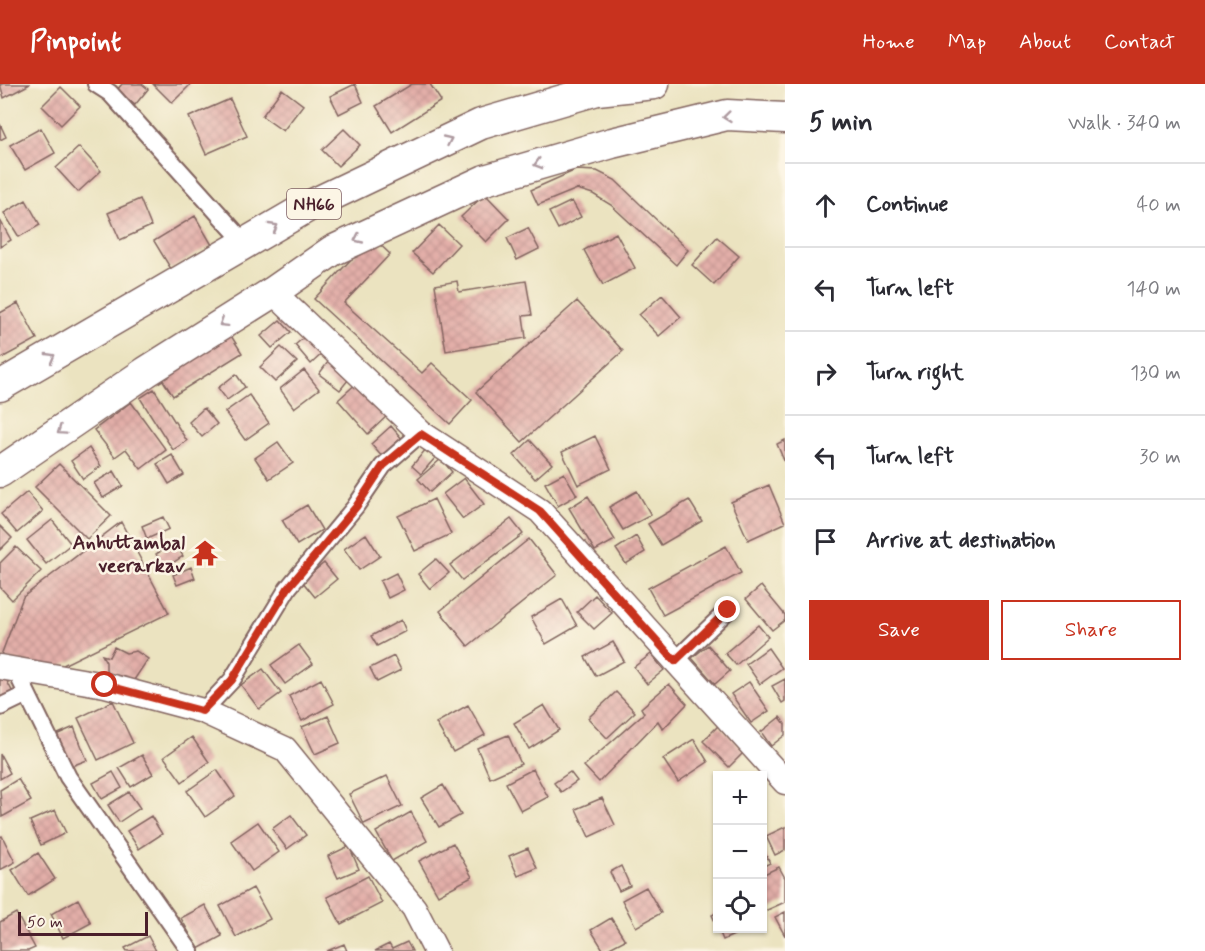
<!DOCTYPE html>
<meta charset="utf-8">
<style>
:root{--surface:#fff;--page:#f2f2f3;--text:#2b2b33;--muted:#7c7c81;--line:#e1e1e2;--accent:#c8321e}
body{margin:0;font-family:Mynerve,sans-serif;background:var(--page);color:var(--text)}
.controls{position:absolute;right:18px;bottom:18px;display:grid;overflow:hidden;border-radius:0px;box-shadow:0 2px 4px #0004}
.controls button{width:54px;height:54px;display:grid;place-items:center;padding:0;border:0;border-bottom:2px solid var(--line);background:var(--surface);color:var(--text);font:30px sans-serif}
.scale{position:absolute;left:18px;bottom:15px;width:130px;box-sizing:border-box;padding-left:6px;border:3px solid #4a1f2b;border-top:0;font-size:16px;line-height:21px;white-space:nowrap;color:#4a1f2b;-webkit-text-stroke:4px #fcf5e5;paint-order:stroke}
.stop{position:absolute;width:18px;height:18px;margin:-14px;border:4px solid #c8321e;border-radius:50%;background:#fff}
.stop.end{background:#c8321e;border-color:#fff;box-shadow:0 2px 6px #0008}
.list{margin:0;padding:0;list-style:none}
h2{display:flex;justify-content:space-between;align-items:center;height:78px;margin:0;padding:0 24px;font-size:26px}
h2 small{font-size:20px;font-weight:400;color:var(--muted)}
.list li{display:grid;grid-template-columns:39px 1fr auto;gap:18px;align-items:center;box-sizing:border-box;height:84px;padding:0 24px;border-top:2px solid var(--line)}
.list b{display:block;font-size:22px;white-space:nowrap}
.list em{font-size:20px;font-style:normal;color:var(--muted)}
.actions{display:flex;gap:12px;padding:18px 24px}
.actions a{flex:1;padding:14px 0;border:2px solid var(--accent);border-radius:0px;text-align:center;font-size:21px;color:var(--accent)}
.actions .main{background:var(--accent);color:#fff}
.icon{flex:none;width:33px;height:33px;fill:none;stroke:currentColor;stroke-width:2;stroke-linecap:round;stroke-linejoin:round}
.map{position:relative;flex:none;width:785px;height:867px;overflow:hidden}
header{display:flex;align-items:center;gap:36px;box-sizing:border-box;height:84px;padding:0 30px;background:var(--accent);color:#fff}
header strong{font-size:28px}
nav{display:flex;gap:33px;margin-inline-start:auto;font-size:21px}
main{display:flex}
aside{flex:1;background:var(--surface)}
.map>svg:first-child{display:block}
</style>
<header>
<strong>Pinpoint</strong>
<nav><a>Home</a><a>Map</a><a>About</a><a>Contact</a></nav>
</header>
<main>
<div class="map">
<svg width="785" height="867" viewBox="0 0 785 867">
<defs>
<pattern id="building-cross-hatch" width="8" height="8" patternUnits="userSpaceOnUse" patternTransform="scale(1.5)"><rect width="8" height="8" fill="#e3afa9"/><path d="M0 0l8 8M0 8l8-8" fill="none" stroke="#c49692"/></pattern>
</defs>
<rect width="100%" height="100%" fill="#fcf5e5"/>
<filter id="ink" filterUnits="userSpaceOnUse"><feTurbulence type="fractalNoise" baseFrequency=".0167" numOctaves="2"/><feDisplacementMap in="SourceGraphic" scale="12" xChannelSelector="R" yChannelSelector="G"/><feConvolveMatrix kernelMatrix="1 2 1 2 8 2 1 2 1" color-interpolation-filters="sRGB"/></filter>
<filter id="wash" filterUnits="userSpaceOnUse"><feTurbulence type="fractalNoise" baseFrequency=".008" numOctaves="4" result="noise"/><feDisplacementMap in="SourceGraphic" scale="24" xChannelSelector="R" yChannelSelector="G"/><feGaussianBlur stdDeviation="1.35" result="paint"/><feColorMatrix in="noise" values="0 0 0 0 0 0 0 0 0 0 0 0 0 0 0 0 0 1.4 0 .05"/><feComposite in="paint" operator="in"/></filter>
<g filter="url(#wash)">
<rect width="100%" height="100%" fill="#ebe3c0"/>
<g id="blocks">
<path fill="url(#building-cross-hatch)" d="M0,0H30L4,14Z
M122,0H142L148,5L135,21L117,6Z
M153,0H191L172,19Z
M355,0L363,18L339,30L330,12Z
M412,0H430L441,17L392,48L376,22Z
M61,3L80,22L61,41L42,22Z
M282,5L303,21L283,47L262,32Z
M230,15L247,52L206,70L189,33Z
M0,40L6,53L0,56Z
M41,44L55,69L25,86L10,61Z
M344,45L360,61L338,82L322,66Z
M79,63L101,87L78,108L56,84Z
M576,86L597,87L615,96L688,166L676,181L611,121L593,110L577,105L538,121L531,106Z
M485,110L509,135L486,158L461,133Z
M140,115L151,142L120,156L108,129Z
M26,116L40,141L19,153L4,129Z
M572,117L581,133L558,145L549,128Z
M195,132L212,161L171,185L154,157Z
M0,136L11,156L0,163Z
M439,141L459,160L433,188L412,169Z
M528,144L539,165L517,176L507,154Z
M616,149L635,184L603,201L584,166Z
M372,153L390,170L344,219L422,289L432,279L472,316L450,340L314,215Z
M717,153L739,172L714,201L692,181Z
M457,197L459,208L526,197L532,231L523,232L526,254L446,267L435,201Z
M662,211L681,233L659,252L639,231Z
M577,217L623,267L522,358L476,308Z
M18,219L37,255L0,275V229Z
M280,236L291,248L272,264L261,252Z
M226,244L242,269L173,312L157,287Z
M309,249L325,267L311,280L295,261Z
M281,263L297,278L275,298L260,283Z
M331,274L353,290L340,306L319,290Z
M304,286L319,305L294,324L280,305Z
M236,290L245,303L227,316L218,304Z
M359,297L389,330L368,350L338,316Z
M154,305L187,357L173,366L140,314Z
M249,311L269,339L245,356L225,328Z
M131,318L166,366L141,385L126,365L115,373L94,346Z
M204,324L217,340L202,353L189,338Z
M391,342L403,356L383,374L371,360Z
M595,352L611,385L578,401L562,368Z
M530,356L552,380L535,395L514,371Z
M785,356V379L777,360Z
M278,358L293,379L269,395L255,374Z
M89,364L101,382L83,395L71,377Z
M426,365L435,374L421,390L412,382Z
M172,371L184,391L169,400L157,380Z
M441,375L452,388L430,408L418,395Z
M59,380L111,432L87,455L35,403Z
M114,387L123,402L103,414L94,399Z
M564,389L577,411L558,422L545,399Z
M464,394L484,420L463,435L443,410Z
M769,401L785,439L748,456L731,418Z
M637,407L651,431L623,446L609,423Z
M27,408L43,427L17,449L1,430Z
M588,412L615,456L595,467L569,424Z
M434,415L451,450L415,467L398,432Z
M689,416L702,437L661,461L648,440Z
M307,421L322,446L297,461L282,436Z
M163,433L169,445L147,455L142,442Z
M511,435L523,450L462,496L450,481Z
M52,436L71,460L46,480L27,456Z
M121,438L169,529L55,585L0,574L23,513Z
M0,442L12,454L0,466Z
M366,450L380,472L359,486L344,465Z
M636,452L645,468L626,480L616,465Z
M529,455L557,491L468,562L440,527Z
M175,459L183,472L165,484L156,470Z
M726,462L741,489L663,531L648,504Z
M16,463L41,487L12,516L0,503V479Z
M436,475L449,489L430,505L418,490Z
M324,479L337,495L315,513L302,497Z
M191,483L195,494L177,501L173,491Z
M396,489L404,506L388,514L380,497Z
M761,502L785,531V536L772,546L746,515Z
M595,511L612,529L594,545L577,528Z
M562,515L577,542L546,560L531,533Z
M401,536L406,547L377,562L371,552Z
M758,541L768,553L736,581L725,569Z
M613,558L624,577L596,592L585,573Z
M299,561L313,580L285,600L271,581Z
M708,561L730,587L715,600L692,574Z
M114,563L126,569L136,567L148,575L130,602L106,587V578L102,571L109,573Z
M768,564L782,584L760,600L746,580Z
M651,570L664,586L647,600L634,583Z
M394,572L401,586L377,598L370,584Z
M263,585L281,609L259,625L241,601Z
M5,593L14,611L0,618V596Z
M321,595L334,620L302,637L289,612Z
M785,595V617L782,619L772,602Z
M749,598L769,627L751,639L731,610Z
M669,600L687,620L663,645L658,637L599,698L584,682L644,629L641,624Z
M616,608L635,628L607,654L588,634Z
M113,617L133,659L98,676L78,634Z
M468,621L485,651L453,668L436,639Z
M544,621L559,646L529,665L514,639Z
M328,632L340,659L315,670L302,643Z
M780,633L785,640V651L771,662L761,648Z
M719,641L745,667L729,683L703,657Z
M74,643L87,676L69,683L56,651Z
M508,651L521,680L490,694L477,664Z
M192,653L209,678L182,698L164,673Z
M694,655L708,678L678,698L663,675Z
M0,670L10,689L0,695Z
M142,671L153,690L131,703L119,684Z
M533,685L548,713L521,727L506,699Z
M217,686L235,712L205,733L187,707Z
M113,688L122,704L102,715L93,699Z
M570,688L577,697L561,708L554,699Z
M387,692L402,722L364,740L349,710Z
M18,695L31,717L2,733L0,706Z
M443,701L461,731L439,743L421,714Z
M129,708L140,724L119,738L108,721Z
M602,714L615,741L589,753L576,725Z
M55,726L66,749L41,761L30,737Z
M411,728L427,757L392,777L376,748Z
M291,731L306,751L287,765L272,745Z
M151,732L162,750L139,765L127,747Z
M258,738L279,768L252,787L231,757Z
M785,743V766L775,771L766,752Z
M2,752L15,778L0,786V753Z
M453,759L472,793L438,811L419,777Z
M349,762L359,785L338,794L328,772Z
M528,764L537,784L518,792L509,772Z
M762,764L770,779L762,783Z
M38,769L55,795L28,812L12,786Z
M621,782L630,802L619,807L610,788Z
M779,783L785,794V818L765,827L762,821V791Z
M368,792L382,819L341,840L327,813Z
M646,803L661,829L636,843L622,816Z
M253,804L270,835L236,853L220,822Z
M78,815L91,839L63,854L51,830Z
M205,821L222,852L198,865L181,834Z
M718,828V844L712,831Z
M785,828V852L775,833Z
M16,829L35,864L28,867H0V838Z
M611,834L625,856L604,867L591,846Z
M718,844H749L723,856Z
M148,852L156,867H127L125,864Z
M407,858L412,867H375L389,860L392,865Z
M344,860L347,867H327Z"/>
</g>
</g>
<g filter="url(#ink)">
<use href="#blocks" fill-opacity="0" stroke="#82645f" stroke-width="1.5"/>
<g fill="none" stroke-linecap="round" stroke-linejoin="round">
<g stroke="#82645f" stroke-width="20">
<path id="street" d="M96,0L110,9L245,159
M675,577L728,526
M15,585L68,693L190,867
M0,623L27,610
M203,627L232,596L288,504L355,423L383,382L421,349"/>
</g>
<g stroke="#82645f" stroke-width="27">
<path id="secondary" d="M273,208L421,349L540,427L785,698
M0,583L105,601L203,627L285,665L414,824L436,867"/>
</g>
<g stroke="#82645f" stroke-width="33">
<path id="highway" d="M0,302L309,122L481,40L597,6L654,0
M0,388L146,288L273,208L332,167L485,96L612,59L727,31L785,34"/>
</g>
<use href="#street" stroke="#fff" stroke-width="16"/>
<use href="#secondary" stroke="#fff" stroke-width="24"/>
<use href="#highway" stroke="#fff" stroke-width="30"/>
</g>
<defs><path id="oneway-chevron" d="M-2-3.5L2.5 0L-2 3.5" fill="none" stroke-width="1.6" stroke-linecap="round" stroke-linejoin="round" transform="scale(1.5)"/></defs>
<g stroke="#ae9aa0">
<use href="#oneway-chevron" transform="translate(727 33) rotate(174)"/>
<use href="#oneway-chevron" transform="translate(448 56) rotate(-25)"/>
<use href="#oneway-chevron" transform="translate(538 80) rotate(164)"/>
<use href="#oneway-chevron" transform="translate(274 143) rotate(-30)"/>
<use href="#oneway-chevron" transform="translate(358 155) rotate(155)"/>
<use href="#oneway-chevron" transform="translate(223 239) rotate(148)"/>
<use href="#oneway-chevron" transform="translate(51 273) rotate(-30)"/>
<use href="#oneway-chevron" transform="translate(61 347) rotate(146)"/>
</g>
</g>
<g fill="none" stroke-linecap="round" stroke-linejoin="round" filter="url(#ink)">
<path stroke="#c8321e" stroke-width="8" d="M105,601L202,627L232,596L288,504L356,423L383,382L421,350L540,427L675,577L728,526"/>
</g>
<defs>
<g id="temple-bare" transform="scale(2.07)"><path d="M0-6L5-2H3V0L6.5 2.5H4V6H1.5V3h-3V6H-4V2.5H-6.5L-3 0V-2H-5Z" fill="#c8321e" stroke="#fcf5e5" stroke-width="2.5" paint-order="stroke"/></g>
</defs>
<g fill-rule="evenodd">
<use href="#temple-bare" x="205" y="469"/>
</g>
<g text-anchor="middle" stroke-width="5" stroke-linejoin="round" paint-order="stroke">
<rect fill="#fcf5e5" stroke="#7f5f63" stroke-width="1.5" x="287" y="105" width="54" height="30" rx="4.5"/>
<g font-size="18" font-weight="bold" fill="#4a1f2b">
<text x="314" y="126">NH66</text>
</g>
<g font-size="20" font-weight="bold" fill="#4a1f2b" stroke="#fcf5e5" text-anchor="end">
<text x="185" y="465">Anhuttambal<tspan x="185" dy="23">veerarkav</tspan></text>
</g>
</g>
</svg>
<div class="controls">
<button>+</button>
<button>−</button>
<button><svg class="icon" aria-label="locate" viewBox="0 0 24 24"><circle cx="12" cy="12" r="6"/><path d="M12 2v4M12 18v4M2 12h4M18 12h4"/></svg></button>
</div>
<div class="scale">50 m</div>
<div class="stop" style="left:105px;top:601px"></div>
<div class="stop end" style="left:728px;top:526px"></div>
</div>
<aside>
<h2>5 min<small>Walk · 340 m</small></h2>
<ul class="list">
<li><svg class="icon" aria-label="ahead" viewBox="0 0 24 24"><path d="M12 20V5M6 11l6-6 6 6"/></svg><div><b>Continue</b></div><em>40 m</em></li>
<li><svg class="icon" aria-label="left" viewBox="0 0 24 24"><path d="M17 20v-9H6M10 6l-5 5 5 5"/></svg><div><b>Turn left</b></div><em>140 m</em></li>
<li><svg class="icon" aria-label="right" viewBox="0 0 24 24"><path d="M7 20v-9h11M14 6l5 5-5 5"/></svg><div><b>Turn right</b></div><em>130 m</em></li>
<li><svg class="icon" aria-label="left" viewBox="0 0 24 24"><path d="M17 20v-9H6M10 6l-5 5 5 5"/></svg><div><b>Turn left</b></div><em>30 m</em></li>
<li><svg class="icon" aria-label="arrive" viewBox="0 0 24 24"><path d="M6 21V4h12l-3 4 3 4H6"/></svg><div><b>Arrive at destination</b></div></li>
</ul>
<div class="actions"><a class="main">Save</a><a>Share</a></div>
</aside>
</main>
